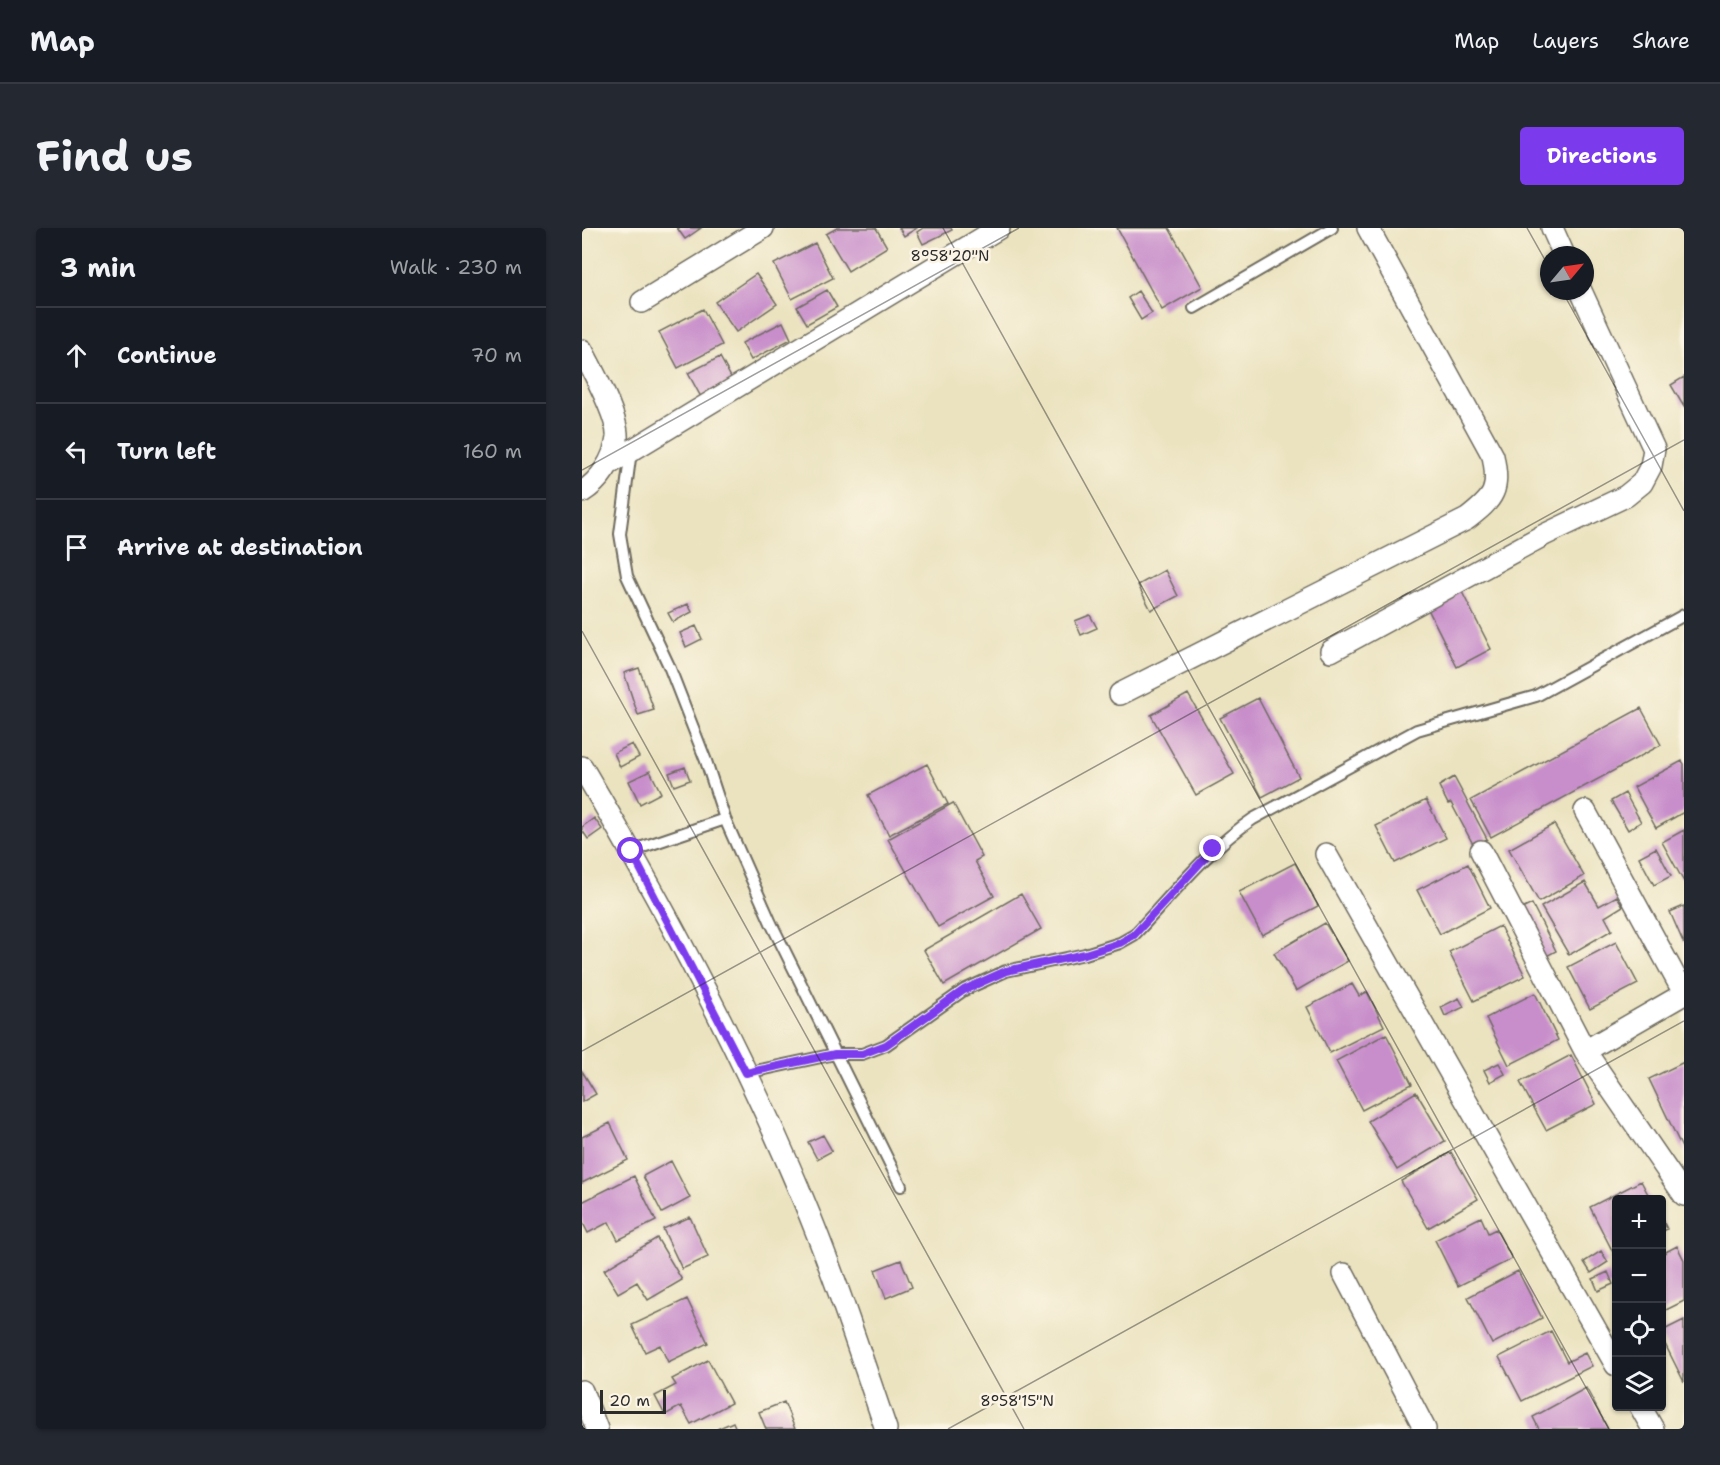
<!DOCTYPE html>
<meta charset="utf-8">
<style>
:root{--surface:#171b24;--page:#242831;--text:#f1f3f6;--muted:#9ea1a6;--line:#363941;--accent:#7c3aed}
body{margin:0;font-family:"Shantell Sans",sans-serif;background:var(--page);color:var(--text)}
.controls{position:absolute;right:18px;bottom:18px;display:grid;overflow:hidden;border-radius:6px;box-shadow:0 2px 4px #0004}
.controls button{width:54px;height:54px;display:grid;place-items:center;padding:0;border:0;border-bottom:2px solid var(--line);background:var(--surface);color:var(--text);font:30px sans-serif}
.compass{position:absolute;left:958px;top:18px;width:54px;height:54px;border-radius:50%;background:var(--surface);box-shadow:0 2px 4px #0004;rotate:61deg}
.scale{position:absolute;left:18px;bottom:15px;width:66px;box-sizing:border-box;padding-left:6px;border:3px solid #2b2b2b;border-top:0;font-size:16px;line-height:21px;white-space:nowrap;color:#2b2b2b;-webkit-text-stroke:4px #fcf5e5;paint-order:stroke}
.stop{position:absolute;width:18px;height:18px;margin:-14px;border:4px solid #7c3aed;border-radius:50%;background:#fff}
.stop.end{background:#7c3aed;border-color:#fff;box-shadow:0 2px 6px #0008}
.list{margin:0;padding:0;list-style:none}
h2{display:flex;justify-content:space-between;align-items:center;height:78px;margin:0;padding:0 24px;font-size:26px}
h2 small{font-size:20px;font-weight:400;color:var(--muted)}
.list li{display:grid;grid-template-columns:39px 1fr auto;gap:18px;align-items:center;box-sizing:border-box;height:96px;padding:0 24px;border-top:2px solid var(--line)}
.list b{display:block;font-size:22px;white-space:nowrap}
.list em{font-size:20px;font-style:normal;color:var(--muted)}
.icon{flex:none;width:33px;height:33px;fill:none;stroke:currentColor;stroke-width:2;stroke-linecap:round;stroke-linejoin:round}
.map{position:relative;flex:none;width:1102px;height:1201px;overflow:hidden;border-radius:6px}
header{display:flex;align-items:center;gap:36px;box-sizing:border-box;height:84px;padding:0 30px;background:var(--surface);border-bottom:2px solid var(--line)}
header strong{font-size:28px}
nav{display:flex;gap:33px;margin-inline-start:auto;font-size:21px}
.intro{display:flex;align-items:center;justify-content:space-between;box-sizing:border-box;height:144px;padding:0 36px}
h1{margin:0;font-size:42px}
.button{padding:15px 27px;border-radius:6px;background:var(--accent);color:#fff;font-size:21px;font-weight:700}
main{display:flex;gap:36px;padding:0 36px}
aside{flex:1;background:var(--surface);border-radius:6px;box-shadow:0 2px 4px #0004}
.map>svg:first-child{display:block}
</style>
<header>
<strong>Map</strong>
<nav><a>Map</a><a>Layers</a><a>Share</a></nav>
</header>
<div class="intro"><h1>Find us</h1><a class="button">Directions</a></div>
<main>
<aside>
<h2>3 min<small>Walk · 230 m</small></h2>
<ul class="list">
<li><svg class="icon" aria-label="ahead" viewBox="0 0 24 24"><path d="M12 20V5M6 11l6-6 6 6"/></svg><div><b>Continue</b></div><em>70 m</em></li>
<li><svg class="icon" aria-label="left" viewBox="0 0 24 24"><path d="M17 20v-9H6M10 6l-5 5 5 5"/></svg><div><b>Turn left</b></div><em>160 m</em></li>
<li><svg class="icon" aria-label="arrive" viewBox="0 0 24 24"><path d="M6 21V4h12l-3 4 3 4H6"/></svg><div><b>Arrive at destination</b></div></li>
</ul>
</aside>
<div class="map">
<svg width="1102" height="1201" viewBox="0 0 1102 1201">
<rect width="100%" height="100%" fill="#fcf5e5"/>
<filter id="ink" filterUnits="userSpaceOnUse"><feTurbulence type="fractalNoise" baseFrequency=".0167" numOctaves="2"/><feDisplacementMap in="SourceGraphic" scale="12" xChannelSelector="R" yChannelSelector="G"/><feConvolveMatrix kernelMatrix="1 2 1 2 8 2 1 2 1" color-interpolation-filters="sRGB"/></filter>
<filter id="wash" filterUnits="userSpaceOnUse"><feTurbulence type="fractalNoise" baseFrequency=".008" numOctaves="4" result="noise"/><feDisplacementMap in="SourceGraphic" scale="24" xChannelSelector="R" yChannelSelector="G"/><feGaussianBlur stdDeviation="1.35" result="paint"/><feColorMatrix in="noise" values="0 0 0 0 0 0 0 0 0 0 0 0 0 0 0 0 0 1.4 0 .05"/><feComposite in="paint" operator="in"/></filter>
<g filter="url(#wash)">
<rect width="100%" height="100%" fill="#ebe3c0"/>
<g id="blocks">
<path fill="#c88ecb" d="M95,0H119L103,11Z
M255,0H294L305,19L266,43L244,6Z
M317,0H335L322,8Z
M341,0H369L370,2L341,16L335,4Z
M535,0H587L620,59L580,82Z
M233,15L251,50L210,71L192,36Z
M174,46L195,76L154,104L133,74Z
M245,62L255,79L225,96L215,79Z
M556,63L570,85L559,92L546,70Z
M121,81L140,117L96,140L77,104Z
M201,94L209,111L169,132L160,115Z
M138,129L151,153L119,169L106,145Z
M1102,149V179L1089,157Z
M583,342L596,368L569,382L556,357Z
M878,360L909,421L875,439L844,377Z
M106,376L110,384L91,394L86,385Z
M508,387L515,400L499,407L493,393Z
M114,398L120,411L104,419L98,405Z
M57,440L72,482L56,487L42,445Z
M606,466L652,546L614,567L569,487Z
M676,470L717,549L680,569L638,490Z
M1059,480L1079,517L909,609L889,572Z
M50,516L57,529L38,539L32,525Z
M1100,533L1102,536V584L1074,600L1052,559Z
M345,536L366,576L307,607L286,567Z
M103,539L108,552L92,558L87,545Z
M68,543L79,565L58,576L47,553Z
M872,549L905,611L892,618L869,575L866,576L857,558Z
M1043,565L1059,594L1046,602L1029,573Z
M844,572L864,610L813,635L794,598Z
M371,575L400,629L393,633L412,668L356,699L306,611Z
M12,590L20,601L6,611L0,602V599Z
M972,596L1002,648L957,674L927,621Z
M1102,602V654L1080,614Z
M1074,620L1089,648L1072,657L1057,629Z
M713,635L736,678L680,707L657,664Z
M886,636L908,680L858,706L835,662Z
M1003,654L1017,678L1035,668L1041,678L1023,689L1030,702L987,727L959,679Z
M439,666L459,701L362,757L342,722Z
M950,676L974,723L959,731L934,684Z
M1102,678V716L1088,684Z
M743,695L766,733L714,763L692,725Z
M918,698L943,748L892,773L867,724Z
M1034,714L1056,756L1008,781L986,739Z
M770,756L777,768L785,764L802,798L748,825L725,779Z
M953,765L976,812L927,837L904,790Z
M877,770L882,779L863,788L859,779Z
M804,806L830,856L780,882L754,833Z
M989,827L1014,876L964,902L938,854Z
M1102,834V924L1067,851Z
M917,835L923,846L908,854L902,842Z
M0,843L14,866L0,874Z
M834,864L863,913L815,942L786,893Z
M28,895L46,932L0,955V909Z
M241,907L250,923L235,931L226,914Z
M869,924L896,971L846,1000L819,953Z
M89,933L108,970L80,985L61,948Z
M52,948L74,993L36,1012L27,994L6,1005L0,993V974Z
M1059,953L1069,972H1034V1030L1008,979Z
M108,989L126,1029L100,1041L81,1001Z
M899,989L906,1005L914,1001L930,1031L876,1058L853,1012Z
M1080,991L1085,1001L1080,1004Z
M75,1010L100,1052L66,1072L55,1054L36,1065L22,1042Z
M1095,1018L1102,1032V1073L1080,1084V1026Z
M1019,1023L1026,1034L1009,1045L1002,1034Z
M319,1032L330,1059L304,1070L293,1042Z
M936,1043L960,1090L910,1116L886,1069Z
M1026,1044L1031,1056L1016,1063L1011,1051Z
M105,1071L126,1115L86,1134L78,1117L63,1124L50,1097Z
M1102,1092V1154L1080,1110V1103Z
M969,1103L985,1134L1003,1125L1010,1138L940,1173L917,1129Z
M126,1132L149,1175L109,1196L99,1178L83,1187L73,1168L94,1157L90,1151Z
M1004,1160L1026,1201H957L951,1189Z
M202,1174L213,1201H184L177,1184Z
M151,1194L154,1201H135Z"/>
</g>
</g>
<g filter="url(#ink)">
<use href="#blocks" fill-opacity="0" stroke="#6e6b5f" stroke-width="1.5"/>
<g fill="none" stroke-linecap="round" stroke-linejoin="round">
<g stroke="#6e6b5f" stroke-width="14">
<path id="service" d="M612,80L750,0
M49,223L38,306L45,348L87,438L124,533L143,591L189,695L319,958
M49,623L143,591
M164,845L253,826H280L304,817L382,762L424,743L503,726L538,715L552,707C590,667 625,622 671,591L835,502L954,468L1102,387"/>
</g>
<g stroke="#6e6b5f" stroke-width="24">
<path id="minor" d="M970,0L982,27
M60,74L181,0
M0,122C10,141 37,190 35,210C32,232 18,253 0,264
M27,236L417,0
M749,423L962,307L1044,268L1060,255L1069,238L1072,221L999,63
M538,466L885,291C912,270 918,263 911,228L786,0
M0,539C82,678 159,822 221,971C252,1045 278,1125 304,1201
M1003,583L1102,765
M899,623L1003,823L1102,967
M744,626L1034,1137
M1003,823L1102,766
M762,1046L843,1201
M0,1163L15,1201
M1058,1178L1071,1201"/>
</g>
<use href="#service" stroke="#fff" stroke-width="10"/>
<use href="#minor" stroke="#fff" stroke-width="21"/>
</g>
</g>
<g fill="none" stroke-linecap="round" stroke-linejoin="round" filter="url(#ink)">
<path stroke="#7c3aed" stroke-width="8" d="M49,623L164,845L253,826H280L304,817L382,762L424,743L503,726L538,715L552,707L631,621"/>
</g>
<path fill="none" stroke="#2b2b2b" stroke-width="1.5" stroke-opacity="0.45" d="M361,0L1027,1201M945,0L967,39M980,63L1102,283M0,242L437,0M0,403L442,1201M0,823L1102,212M366,1201L1102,793"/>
<g font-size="15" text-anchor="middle" fill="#2b2b2b" stroke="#fcf5e5" stroke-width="5" stroke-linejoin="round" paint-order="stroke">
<text x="368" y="33">8°58'20"N</text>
<text x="435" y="1178">8°58'15"N</text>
</g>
</svg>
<div class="controls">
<button>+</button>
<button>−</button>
<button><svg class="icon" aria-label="locate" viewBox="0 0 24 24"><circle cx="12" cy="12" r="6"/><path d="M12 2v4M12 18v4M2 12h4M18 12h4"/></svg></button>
<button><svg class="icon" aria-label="layers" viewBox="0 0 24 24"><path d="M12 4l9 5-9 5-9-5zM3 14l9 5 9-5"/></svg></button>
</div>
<svg class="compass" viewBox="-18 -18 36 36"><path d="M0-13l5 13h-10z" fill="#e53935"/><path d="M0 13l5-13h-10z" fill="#9ea1a6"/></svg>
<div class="scale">20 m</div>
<div class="stop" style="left:49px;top:623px"></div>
<div class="stop end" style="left:631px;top:621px"></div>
</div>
</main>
